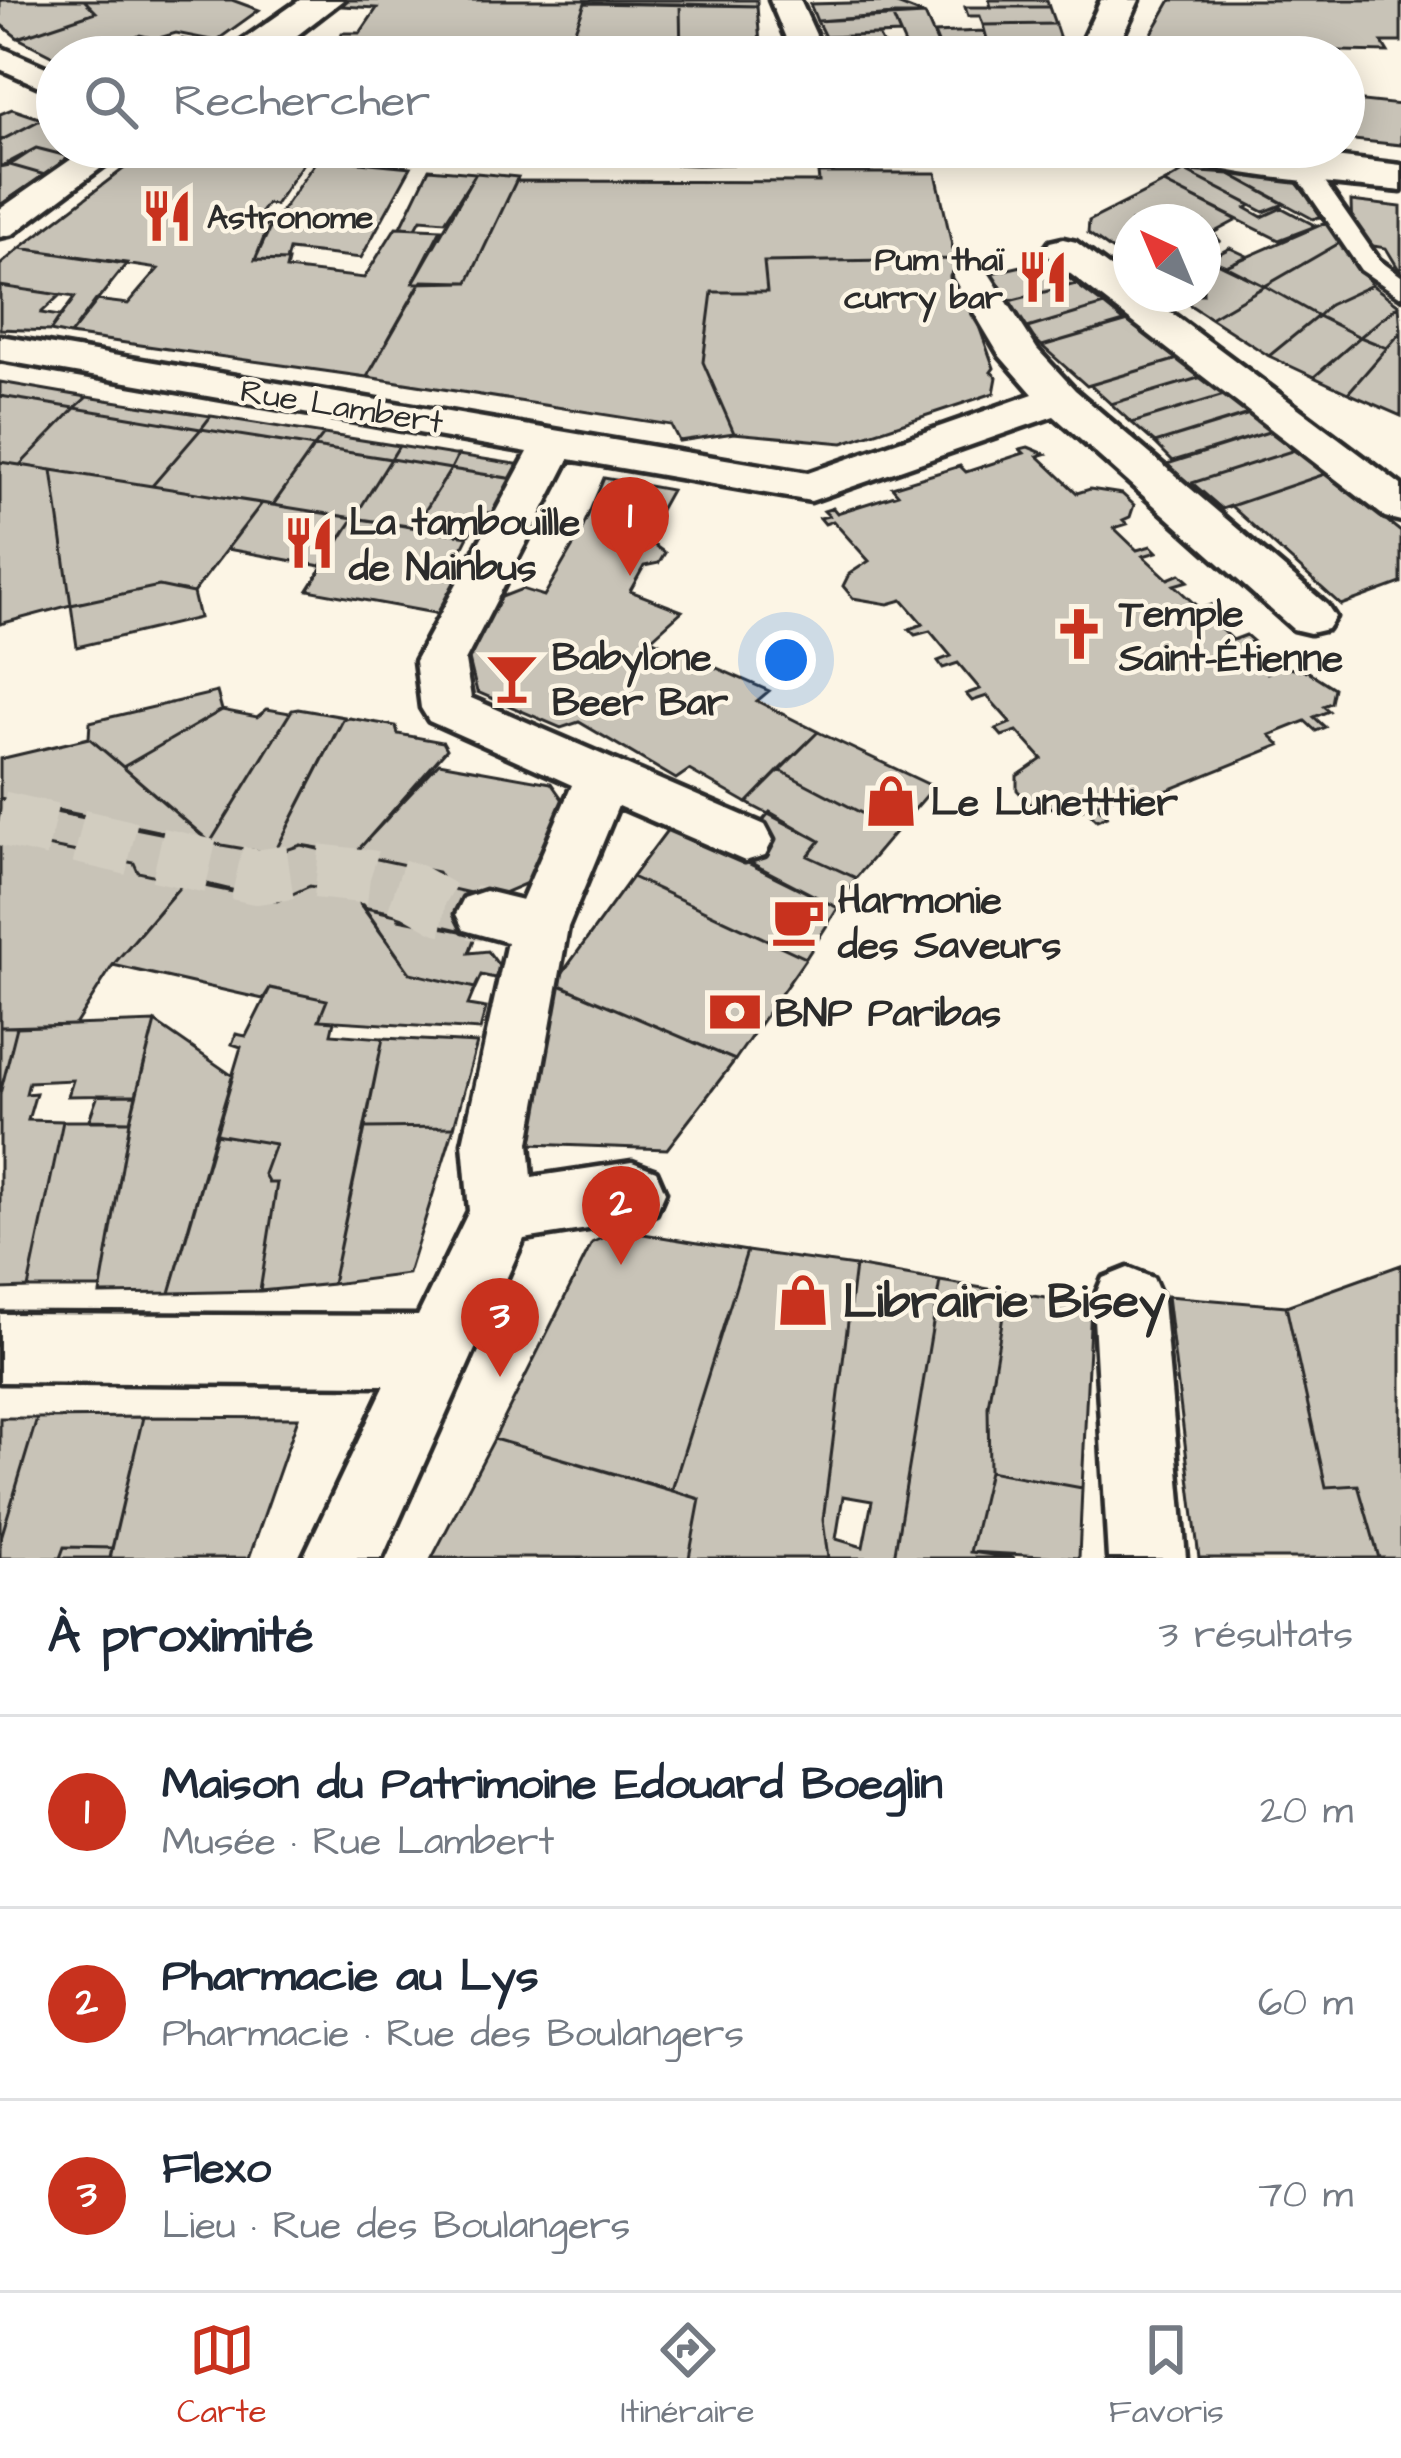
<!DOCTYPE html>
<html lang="fr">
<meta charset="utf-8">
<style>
:root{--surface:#fff;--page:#f6f6f7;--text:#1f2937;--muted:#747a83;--line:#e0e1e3;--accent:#c8321e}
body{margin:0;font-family:"Architects Daughter",sans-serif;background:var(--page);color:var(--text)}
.compass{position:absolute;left:1113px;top:204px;width:108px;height:108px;border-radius:50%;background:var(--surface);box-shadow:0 6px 30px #0003;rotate:316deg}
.you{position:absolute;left:786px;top:660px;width:42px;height:42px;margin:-30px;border:9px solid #fff;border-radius:50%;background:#1a73e8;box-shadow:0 0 0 18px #1a73e833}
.badge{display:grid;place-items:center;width:78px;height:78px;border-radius:50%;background:var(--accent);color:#fff;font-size:39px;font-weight:700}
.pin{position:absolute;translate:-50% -99px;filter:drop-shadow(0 3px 6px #0008)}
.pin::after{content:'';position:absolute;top:63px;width:42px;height:36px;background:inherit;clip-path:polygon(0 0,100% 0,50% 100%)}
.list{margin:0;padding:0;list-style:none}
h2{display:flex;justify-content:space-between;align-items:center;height:156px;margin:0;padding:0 48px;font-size:51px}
h2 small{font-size:39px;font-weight:400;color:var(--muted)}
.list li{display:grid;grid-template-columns:78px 1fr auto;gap:36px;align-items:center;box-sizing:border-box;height:192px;padding:0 48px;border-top:3px solid var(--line)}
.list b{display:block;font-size:45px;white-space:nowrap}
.list p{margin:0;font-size:39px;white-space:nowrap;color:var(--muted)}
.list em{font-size:39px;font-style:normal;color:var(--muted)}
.icon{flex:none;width:66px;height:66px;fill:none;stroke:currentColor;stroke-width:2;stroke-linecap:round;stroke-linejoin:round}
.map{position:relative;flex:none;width:1401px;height:1558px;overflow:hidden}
.search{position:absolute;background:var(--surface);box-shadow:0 6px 30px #0003;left:36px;right:36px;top:36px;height:132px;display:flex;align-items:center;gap:30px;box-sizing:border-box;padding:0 42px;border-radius:66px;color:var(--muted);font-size:45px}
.sheet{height:732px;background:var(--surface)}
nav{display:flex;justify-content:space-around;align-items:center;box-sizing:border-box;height:168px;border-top:3px solid var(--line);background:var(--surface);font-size:33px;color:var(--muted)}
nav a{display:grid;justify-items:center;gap:6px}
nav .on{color:var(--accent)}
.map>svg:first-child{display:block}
</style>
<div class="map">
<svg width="1401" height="1558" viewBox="0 0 1401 1558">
<rect width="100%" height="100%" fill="#fcf5e5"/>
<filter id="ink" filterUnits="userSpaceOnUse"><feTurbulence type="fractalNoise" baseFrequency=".00833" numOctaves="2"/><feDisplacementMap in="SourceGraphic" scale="24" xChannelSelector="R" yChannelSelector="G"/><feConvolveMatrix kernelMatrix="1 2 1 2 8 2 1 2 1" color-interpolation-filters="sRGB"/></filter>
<g filter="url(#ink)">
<path fill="#c8c3b7" stroke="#2b2b2b" stroke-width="3" fill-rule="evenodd" d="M0,0H84L96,12L18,38L0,24Z
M84,0H232L259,10L216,41L176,33L156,39L140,35L99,57L57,58L18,38L96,12Z
M348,0H757V6L585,3L565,57H411L421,47H337L342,33H360L377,8L341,6Z
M989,0H1047L1049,7H991Z
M1171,0H1401V42H1382L1388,52L1144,47Z
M892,2L925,15L817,21L810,4Z
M585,3L680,4L681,57H565Z
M680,4L757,6L761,57H681Z
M965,7H1049L1055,24L983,25L980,16H968Z
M892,15H925L940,49L901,52L902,56L834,57L825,37L878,35L885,48L906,47Z
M892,15L900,34L825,37L817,21Z
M1055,24L1061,42L989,46L983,25Z
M984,31L989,46L940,48L934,33Z
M182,39L205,44L187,57H154Z
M130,40H132L166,49L154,57H99Z
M1061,42L1069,57H1015L1008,45Z
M205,44L238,51L229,57H187Z
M1008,45L1015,57H912L901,52Z
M334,47L338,51L329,57H273L286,49Z
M337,47H421L411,57H329Z
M1177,47L1265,48V57H1176Z
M1344,99L1401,105V145L1344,139Z
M12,109L42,119L0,141V114Z
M42,119L57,123V147H86L71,157L36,148L0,167V141Z
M152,147L307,157L275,205L267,204L252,225L271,226L255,260L288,261L286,269L364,278L396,227L441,229L413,283H420L367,377L70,335L96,300L128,304L158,269L20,248Z
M36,148L71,157L45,175L10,165Z
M318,158L411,167L361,258L289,250L286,261L255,260L265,235Z
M10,165L45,175L0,205V167Z
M429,169L476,173L445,221L421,219L416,228L401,227Z
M1185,171L1230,174L1284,204L1264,212Z
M1185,171L1251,205L1246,208L1262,217L1282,208L1316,226L1279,240L1164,183Z
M476,173L518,177L468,282L413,283Z
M818,173H936L955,259L764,262L767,292H712L703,362L734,433L679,441L671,425L367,377L422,281L468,282L516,181L819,182Z
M1230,174L1293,178L1323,216L1313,219Z
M1164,183L1237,220L1213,233L1220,241L1203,252V222H1131V264L1088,233L1089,221Z
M1351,201L1401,207V273L1386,248L1361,244V233L1352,232Z
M1325,223L1343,241L1265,286L1226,266Z
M1343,241L1372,285L1329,305L1318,316L1265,286Z
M20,248L127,263L70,335L50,331L75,297L0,286V265Z
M1230,248L1247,256L1226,266L1209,259Z
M1203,255L1209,259L1265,286L1210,318L1173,294H1203Z
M955,259L994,368L991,372L997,377L994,393L843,443L734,433L703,362L712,292H767L764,262Z
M1048,260L1076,284L1005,302L987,274Z
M1076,284L1104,305L1024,329L1005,302Z
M1372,285L1399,305L1360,337L1318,316L1329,305Z
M0,286L60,295L41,313L60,316L50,331L0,329Z
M1265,286L1318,316L1269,356L1210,318Z
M1104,305L1125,322L1042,346L1024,329Z
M1399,305L1401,332L1387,348L1360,337Z
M1318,316L1360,337L1314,377L1269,356Z
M1131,320L1178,359L1087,386L1042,346Z
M1401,332V416L1348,393Z
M1360,337L1387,348L1348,393L1314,377Z
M1178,359L1202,377L1111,404L1090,385Z
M1202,377L1224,395L1132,423L1111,404Z
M0,382L87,397L75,408L0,396Z
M1224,395L1248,414L1155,443L1132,423Z
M0,396L75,408L20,465L0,462Z
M87,397L151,407L211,416L201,429L75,408Z
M75,408L201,429L152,486L20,465Z
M1253,413L1275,430L1173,461L1155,443Z
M211,416L324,434L314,447L201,429Z
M201,429L314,447L273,505L152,486Z
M1275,430L1298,449L1189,484L1167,464Z
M324,434L399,446L391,459L314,447Z
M399,446L454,455H458L451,469L391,459Z
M314,447L391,459L354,518L273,505Z
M1028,447L1045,454L1038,456L1077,493L1090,489L1122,494L1134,505L1130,517L1123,520L1127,524L1114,528L1137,550L1151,546L1157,552L1143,556L1168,579L1180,574L1188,581L1174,585L1200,609L1213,604L1219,610L1207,615L1233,640L1246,635L1253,641L1240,647L1267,673L1281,667L1307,671L1334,688L1331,703L1323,706L1329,711L1314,717L1325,727L1316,731L1305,721L1270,735L1280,745L1144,800L1134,789L1096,804L1107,816L1097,820L1085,808L1070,814L1066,809L1032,806L1017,790V776L1042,759L1017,731L1002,736L996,729L1011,723L987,696L972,701L966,694L980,689L958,663L943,668L938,661L951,656L930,631L915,635L909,629L923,624L902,600L888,604L853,598L843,586L849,574L869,561L833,521L825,524L820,518L829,516L824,511L833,508L837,513L898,494L892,487L960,466L966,472L1024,453L1020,449Z
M1298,449L1328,473L1222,509L1192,483Z
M458,455L522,465L514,479L451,469Z
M391,459L451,469L415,527L354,518Z
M0,462L52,470L71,605L0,624Z
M451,469L514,479L494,514L482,512L468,536L415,527Z
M52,470L152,486L262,503L193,593L159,586L71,605Z
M1328,473L1401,532V583L1341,605L1231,506Z
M604,478L671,490L640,546L654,545L665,553L659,563L644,566L630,591L682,611L651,639L769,691L757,701L818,732L747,803L689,770L676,779L579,722L561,728L477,692L469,659L499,598L522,589L544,596L580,534Z
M262,503L273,505L354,518L321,566L227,549Z
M354,518L468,536L458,556L471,558L440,614L308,590Z
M159,586L193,593L199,618L77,647L71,605Z
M217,692L222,710L123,767L89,738L90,722Z
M267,709L290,713L210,843L123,767L222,710L257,717Z
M298,709L344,717L274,854L210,843L292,710Z
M349,718L396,726L398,734L443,742L447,749L352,857L301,845L274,854L343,720Z
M818,732L934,787L896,831L779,770Z
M89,738L123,767L210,842L0,798V759Z
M439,763L551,783L565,803L534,880L492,898L448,888L438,872L354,854Z
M779,770L896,831L856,878L808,856L820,841L747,803Z
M0,798L40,809L210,843L184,882L138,872L134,863L0,837Z
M770,812L820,841L808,856L856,878L838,908L734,854Z
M671,825L838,908L806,958L632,877Z
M0,837L134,863L138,872L184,882L113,965L75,1025L0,1027Z
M210,843L274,854L301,845L354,854L438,872L448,888L492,898L476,934L399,919L401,914L362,907L357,897L310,886L277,901L189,883L186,879Z
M632,877L806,958L735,1060L555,983Z
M186,879L277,901L310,886L357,897L410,973L475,988L468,1005L486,1008L480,1030L319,1020L327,1000L270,988L263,999L113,965Z
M362,907L476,934L469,953L488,951L500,967L495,978L481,975L475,988L410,973Z
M555,983L735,1060L667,1149L530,1144Z
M270,988L327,1000L319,1020L334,1021L331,1034L383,1038L332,1284L260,1291L277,1183H269L264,1174L275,1144L215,1134L241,1047L232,1044L236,1034L246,1036Z
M155,1022L233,1076L170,1293L100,1294L130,1121Z
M155,1022L136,1095L68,1096L73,1080L29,1082L26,1094L36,1093L28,1120L63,1121L28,1288L0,1289V1094L17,1027Z
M0,1027H17L0,1094Z
M383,1038L477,1043L454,1127L365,1128Z
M98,1095H136L130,1121L89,1120Z
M63,1121H130L101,1288H28Z
M454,1127L408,1274L332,1284L365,1128Z
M215,1134L275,1144L264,1174L269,1183H277L260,1291L170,1293Z
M619,1230L747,1251L672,1490L494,1439L592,1243Z
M747,1251L855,1266L823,1520L828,1558H689L700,1499L672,1490Z
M1401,1265V1558H1379L1358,1485L1326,1487L1286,1306Z
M855,1266L940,1281L894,1558H828L823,1520ZM843,1496L872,1501L863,1547L836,1539Z
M940,1281L1007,1292L988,1406L989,1471L970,1552L1015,1558H894Z
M1007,1292L1091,1305L1082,1488L989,1471L988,1406Z
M1167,1296L1286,1306L1326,1487L1358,1485L1379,1558H1199Z
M143,1417L112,1548L64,1547L60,1558H0V1541L37,1418Z
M143,1417L298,1418L249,1558H110Z
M0,1418H37L0,1541Z
M494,1439L700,1499L689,1558H432Z
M989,1471L1082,1488L1079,1558L970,1552Z
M64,1547L112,1548L110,1558H60Z"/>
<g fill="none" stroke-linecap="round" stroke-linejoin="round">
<path stroke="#d2cdc0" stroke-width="54" stroke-dasharray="54 27" stroke-linecap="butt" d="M0,818L256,877L306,870L370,877L413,891L443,908L485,914"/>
<g stroke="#2b2b2b" stroke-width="9">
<path id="service" d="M1302,159L1310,161L1379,260L1401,276V297L1361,270L1290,166Z"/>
</g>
<g stroke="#2b2b2b" stroke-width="9">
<path id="pedestrian" d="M770,0H800L826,57H794Z
M0,47L57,72V94L0,69Z
M89,147H129L13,234L0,237V209Z
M533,147H928L923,154L911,157L697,162L550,157L538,154Z
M1063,239L1076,242L1131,283V294H1146L1401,485V521L1385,517L1050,258L1044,250L1050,242Z
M972,265L986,269L1037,349L1075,390L1327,605L1335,617L1327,629L1310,633L1293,629L1054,416L811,501L569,459L465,661L471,698L765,825L773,840L765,855L745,861L618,806L568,927L529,1143L532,1177L632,1162L656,1171L665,1192L656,1213L632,1222L524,1239L382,1558H303L385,1385L0,1382V1314L418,1316L469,1211L463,1143L507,942L464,930L456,914L464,898L485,891L522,900L572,785L429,721L421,708L415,661L528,452L0,360V336L808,473L1033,394L1000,356L953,277L958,269Z
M1128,1268L1153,1278L1163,1301L1186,1558H1108L1093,1301L1103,1278Z"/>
</g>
<g stroke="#2b2b2b" stroke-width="9">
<path id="minor" d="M300,0H343L269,57H235L231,52L237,44Z
M1101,0H1139L1121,39L1130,57H1090L1083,39Z
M1161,147H1250L1401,165V191C1360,186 1179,174 1161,147Z"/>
</g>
<use href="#service" fill="#fcf5e5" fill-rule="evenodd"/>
<use href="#pedestrian" fill="#fcf5e5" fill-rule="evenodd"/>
<use href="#minor" fill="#fcf5e5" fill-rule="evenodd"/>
</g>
</g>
<defs>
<g id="restaurant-bare" transform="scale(4.14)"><path d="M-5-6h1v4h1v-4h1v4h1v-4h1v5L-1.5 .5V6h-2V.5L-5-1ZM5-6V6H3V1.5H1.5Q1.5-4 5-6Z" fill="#c8321e" stroke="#fcf5e5" stroke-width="2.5" paint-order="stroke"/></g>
<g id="church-bare" transform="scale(4.14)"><path d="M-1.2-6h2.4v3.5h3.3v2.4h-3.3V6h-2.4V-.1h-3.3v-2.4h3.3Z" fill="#c8321e" stroke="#fcf5e5" stroke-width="2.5" paint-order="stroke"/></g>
<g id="bar-bare" transform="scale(4.14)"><path d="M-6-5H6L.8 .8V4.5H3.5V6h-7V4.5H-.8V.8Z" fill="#c8321e" stroke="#fcf5e5" stroke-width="2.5" paint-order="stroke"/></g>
<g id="shop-bare" transform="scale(4.14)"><path d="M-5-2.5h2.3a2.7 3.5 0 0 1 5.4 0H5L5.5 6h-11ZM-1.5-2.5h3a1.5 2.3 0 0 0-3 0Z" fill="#c8321e" stroke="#fcf5e5" stroke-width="2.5" paint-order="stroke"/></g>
<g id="cafe-bare" transform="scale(4.14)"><path d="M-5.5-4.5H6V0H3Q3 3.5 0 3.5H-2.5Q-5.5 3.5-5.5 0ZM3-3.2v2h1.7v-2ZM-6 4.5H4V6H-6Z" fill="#c8321e" stroke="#fcf5e5" stroke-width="2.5" paint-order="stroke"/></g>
<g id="bank-bare" transform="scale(4.14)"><path d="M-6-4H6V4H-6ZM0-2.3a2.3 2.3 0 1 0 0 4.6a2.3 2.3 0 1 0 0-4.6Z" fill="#c8321e" stroke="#fcf5e5" stroke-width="2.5" paint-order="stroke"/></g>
</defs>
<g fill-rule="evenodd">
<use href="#restaurant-bare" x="167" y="216"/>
<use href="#restaurant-bare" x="1043" y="277"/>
<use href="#restaurant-bare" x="309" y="543"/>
<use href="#church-bare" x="1079" y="634"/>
<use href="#bar-bare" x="512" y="678"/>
<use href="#shop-bare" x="891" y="801"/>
<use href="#cafe-bare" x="798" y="921"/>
<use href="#bank-bare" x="735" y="1012"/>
<use href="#shop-bare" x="803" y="1300"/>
</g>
<g text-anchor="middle" stroke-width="9" stroke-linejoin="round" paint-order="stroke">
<g font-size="33" font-weight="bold" fill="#2b2b2b" stroke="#fcf5e5" text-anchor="start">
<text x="207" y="228">Astronome</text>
<text x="1003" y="270" text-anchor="end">Pum thaï<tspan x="1003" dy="38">curry bar</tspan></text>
</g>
<g font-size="33" fill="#2b2b2b" stroke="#fcf5e5">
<text transform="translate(342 405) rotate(9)" y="12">Rue Lambert</text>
</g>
<g font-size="39" font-weight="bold" fill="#2b2b2b" stroke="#fcf5e5" text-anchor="start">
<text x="349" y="535">La tambouille<tspan x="349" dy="45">de Nainbus</tspan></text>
<text x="1119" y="626">Temple<tspan x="1119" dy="45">Saint-Étienne</tspan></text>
<text x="552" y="670">Babylone<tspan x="552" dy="45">Beer Bar</tspan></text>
<text x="931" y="815">Le Lunetttier</text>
<text x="838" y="913">Harmonie<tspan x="838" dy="45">des Saveurs</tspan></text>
<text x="775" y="1026">BNP Paribas</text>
</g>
<g font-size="48" font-weight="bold" fill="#2b2b2b" stroke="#fcf5e5" text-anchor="start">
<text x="843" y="1317">Librairie Bisey</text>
</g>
</g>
</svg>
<svg class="compass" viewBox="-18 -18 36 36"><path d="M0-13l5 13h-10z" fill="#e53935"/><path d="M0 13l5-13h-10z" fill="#747a83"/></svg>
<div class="you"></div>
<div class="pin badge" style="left:630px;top:576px">1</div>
<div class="pin badge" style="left:621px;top:1265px">2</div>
<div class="pin badge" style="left:500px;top:1377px">3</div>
<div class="search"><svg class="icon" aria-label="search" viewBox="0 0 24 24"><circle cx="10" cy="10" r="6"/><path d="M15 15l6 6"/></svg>Rechercher</div>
</div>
<section class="sheet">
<h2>À proximité<small>3 résultats</small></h2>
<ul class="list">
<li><span class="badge">1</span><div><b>Maison du Patrimoine Edouard Boeglin</b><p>Musée · Rue Lambert</p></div><em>20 m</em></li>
<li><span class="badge">2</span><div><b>Pharmacie au Lys</b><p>Pharmacie · Rue des Boulangers</p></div><em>60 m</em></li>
<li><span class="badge">3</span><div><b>Flexo</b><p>Lieu · Rue des Boulangers</p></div><em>70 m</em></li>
</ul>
</section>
<nav>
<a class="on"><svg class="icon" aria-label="map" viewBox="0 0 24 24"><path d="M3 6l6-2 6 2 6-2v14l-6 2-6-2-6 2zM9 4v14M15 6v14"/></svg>Carte</a>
<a><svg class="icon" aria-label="directions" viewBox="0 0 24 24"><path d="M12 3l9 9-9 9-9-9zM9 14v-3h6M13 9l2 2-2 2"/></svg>Itinéraire</a>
<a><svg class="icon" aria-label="saved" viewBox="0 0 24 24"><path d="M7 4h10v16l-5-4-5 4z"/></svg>Favoris</a>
</nav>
